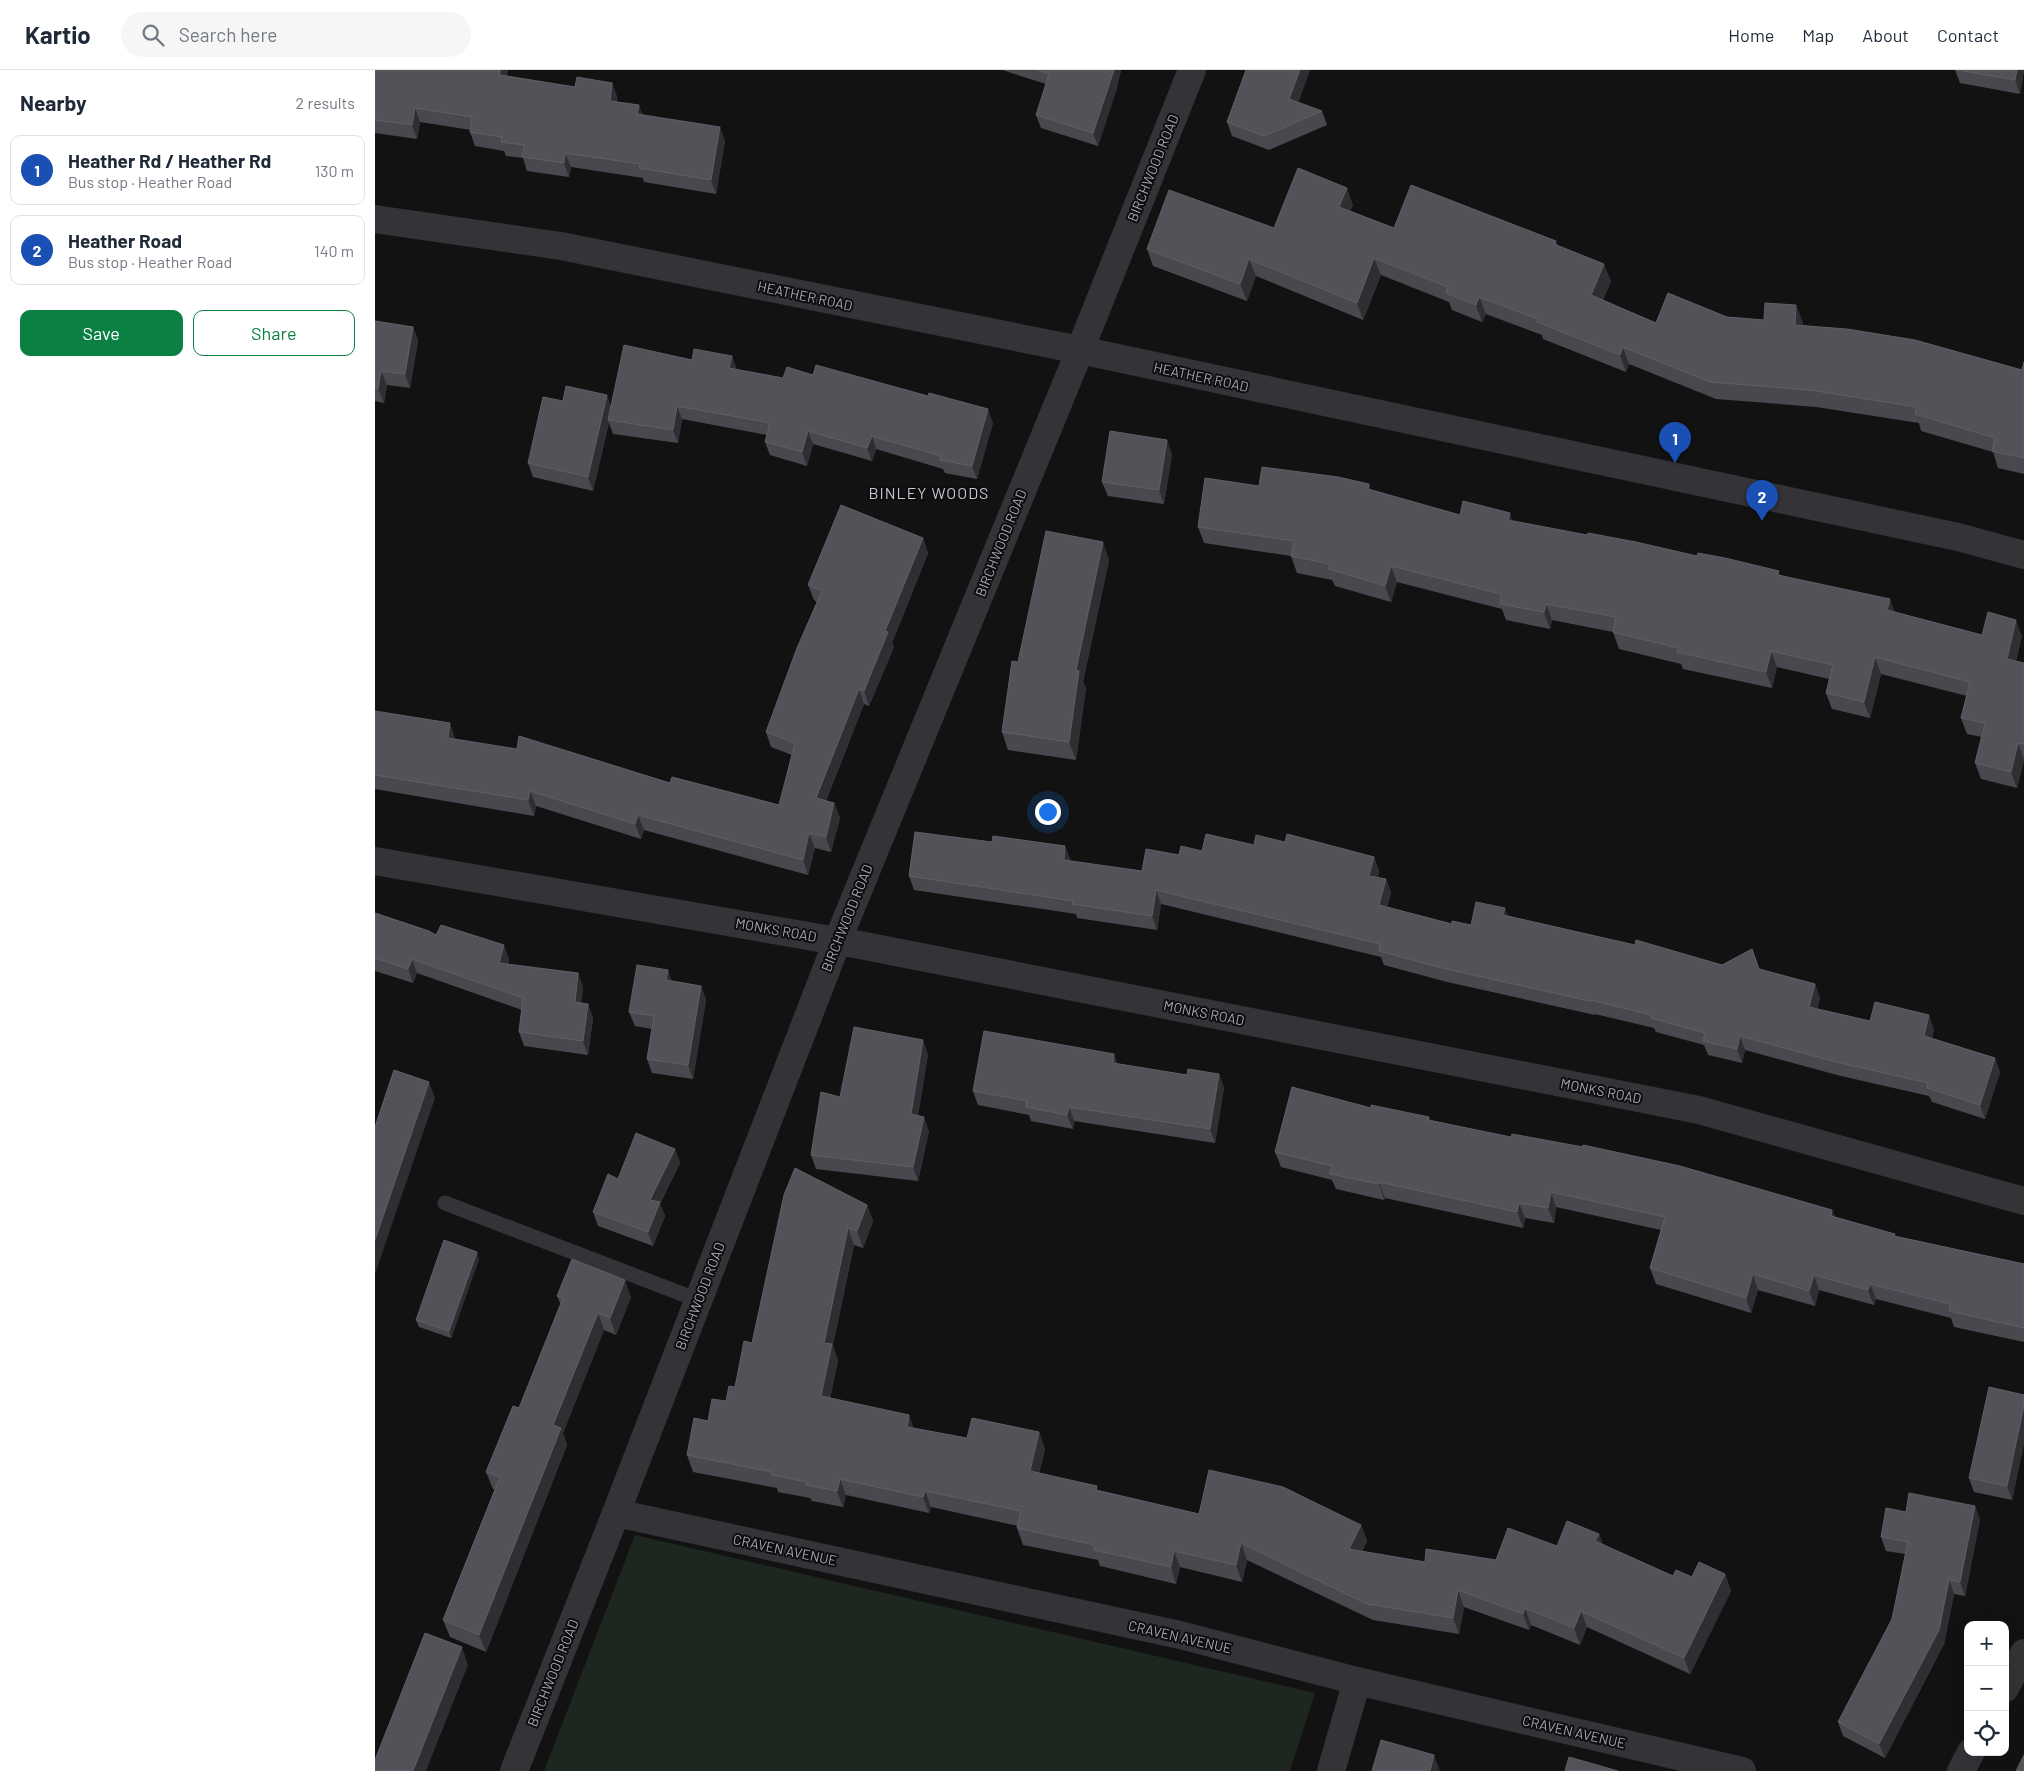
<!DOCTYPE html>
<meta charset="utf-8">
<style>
:root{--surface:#fff;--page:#f6f6f7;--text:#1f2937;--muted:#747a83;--line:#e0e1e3;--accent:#0b8043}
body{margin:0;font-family:Barlow,sans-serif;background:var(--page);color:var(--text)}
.controls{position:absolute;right:15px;bottom:15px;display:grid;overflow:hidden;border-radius:10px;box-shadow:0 5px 20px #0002}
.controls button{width:45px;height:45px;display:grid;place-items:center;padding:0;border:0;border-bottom:1px solid var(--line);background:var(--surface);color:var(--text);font:25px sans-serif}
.you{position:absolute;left:672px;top:741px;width:18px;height:18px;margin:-12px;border:4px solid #fff;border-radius:50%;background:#1a73e8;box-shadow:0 0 0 8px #1a73e833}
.badge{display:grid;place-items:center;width:32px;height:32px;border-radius:50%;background:var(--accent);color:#fff;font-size:16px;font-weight:700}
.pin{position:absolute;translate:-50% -41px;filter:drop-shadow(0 1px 2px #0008)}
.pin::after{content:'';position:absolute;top:26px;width:18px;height:15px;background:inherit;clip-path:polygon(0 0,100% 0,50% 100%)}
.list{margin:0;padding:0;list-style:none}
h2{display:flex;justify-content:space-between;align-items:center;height:65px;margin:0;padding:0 20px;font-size:21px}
h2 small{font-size:16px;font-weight:400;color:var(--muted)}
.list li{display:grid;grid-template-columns:32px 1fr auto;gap:15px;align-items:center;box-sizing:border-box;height:70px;margin:0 10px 10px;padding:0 10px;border:1px solid var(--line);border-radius:10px}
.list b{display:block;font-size:19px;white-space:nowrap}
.list p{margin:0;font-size:16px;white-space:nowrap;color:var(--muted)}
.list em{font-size:16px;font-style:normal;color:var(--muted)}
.actions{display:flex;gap:10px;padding:15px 20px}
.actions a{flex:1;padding:11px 0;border:1px solid var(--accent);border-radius:10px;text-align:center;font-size:18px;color:var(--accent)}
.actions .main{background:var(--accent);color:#fff}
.icon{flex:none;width:28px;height:28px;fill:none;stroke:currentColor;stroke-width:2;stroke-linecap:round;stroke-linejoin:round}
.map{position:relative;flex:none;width:1649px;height:1701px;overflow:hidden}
header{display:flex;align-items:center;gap:30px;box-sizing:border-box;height:70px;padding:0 25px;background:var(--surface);border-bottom:1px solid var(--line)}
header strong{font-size:24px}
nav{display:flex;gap:28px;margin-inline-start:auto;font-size:18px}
.search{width:350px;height:45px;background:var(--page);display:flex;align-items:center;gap:12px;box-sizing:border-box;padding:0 18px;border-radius:28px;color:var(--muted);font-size:19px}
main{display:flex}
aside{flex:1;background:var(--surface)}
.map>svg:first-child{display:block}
</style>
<header>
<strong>Kartio</strong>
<div class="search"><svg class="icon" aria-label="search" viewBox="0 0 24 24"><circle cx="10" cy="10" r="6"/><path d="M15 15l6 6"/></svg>Search here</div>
<nav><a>Home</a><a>Map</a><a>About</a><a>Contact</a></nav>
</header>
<main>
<aside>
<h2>Nearby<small>2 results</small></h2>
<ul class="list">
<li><span class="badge" style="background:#1a4fb4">1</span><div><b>Heather Rd / Heather Rd</b><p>Bus stop · Heather Road</p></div><em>130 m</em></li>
<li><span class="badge" style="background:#1a4fb4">2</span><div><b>Heather Road</b><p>Bus stop · Heather Road</p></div><em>140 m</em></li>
</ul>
<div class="actions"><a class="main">Save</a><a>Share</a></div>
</aside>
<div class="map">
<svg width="1649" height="1701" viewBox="0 0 1649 1701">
<rect width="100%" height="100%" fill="#121213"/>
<path fill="#1e2620" d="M260,1465L940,1623L915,1701H169Z"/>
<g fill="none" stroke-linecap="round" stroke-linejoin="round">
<path stroke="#333338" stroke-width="15" d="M70,1133L323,1230"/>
<path stroke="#333338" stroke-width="28" d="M0,149L186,176L705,280L1583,467L1649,485
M0,791L485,875L1324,1040L1649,1131
M241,1443L805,1565L982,1611L1367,1701
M1630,1618L1649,1583
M139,1701L241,1443L462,872L705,280L817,0
M956,1701L982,1611
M1586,1701L1596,1682"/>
</g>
<path fill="#48494e" d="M0,0L132,6L200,17L237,13L242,27V32L267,45L350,71L341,124L269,112L268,108L196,97L194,107L152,101L148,88L131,86L129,81L100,76L95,62L96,60L45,52L42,69L0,63Z
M627,0H746L741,21L723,76L666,58L661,45L671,14Z
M871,0H935L923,32L947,41L952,55L894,80L857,66L852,52Z
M1580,0H1649L1645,24L1585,13Z
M978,135L975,141L1019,158L1181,171L1182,175L1236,211L1228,230L1281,253L1352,247L1389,250L1428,252L1427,255L1647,300L1649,292V404L1623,398L1618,382L1546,361L1544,353L1441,337L1341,329L1254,294L1251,302L1168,269L1167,265L1111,244L1107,252L1077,240L1074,232L1006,205L988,250L881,206L872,231L778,196L772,179L899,158Z
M0,251L38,257L43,271L35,318L12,315L9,333L0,331Z
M361,300L408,308L438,305L618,353L602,409L570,403L568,399L501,379L497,391L438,374L432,396L395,385L390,372L392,365L307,349L303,373L238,364L234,353L218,421L158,407L153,393L188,331L236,336Z
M797,384L789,434L733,426L727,412Z
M884,416L997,420L1085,445L1137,451L1405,505L1519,542L1607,565L1647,566L1641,591L1649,593V690L1642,718L1606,709L1600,693L1607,667L1592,664L1586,648L1592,626L1506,604L1495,648L1457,639L1451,623L1454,609L1402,597L1397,618L1308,599L1306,594L1244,579L1238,562L1177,550L1175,559L1131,550L1127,539L1022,512L1016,532L960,516L957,510L922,503L916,486L829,473L823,457Z
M548,468L553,483L517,573L519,577L494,636L489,634L451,731L459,733L465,748L456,782L440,778L433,805L269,760L266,769L161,736L159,746L0,719V641L80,669L404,735L417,685L396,677L391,662L442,532L439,530L433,515Z
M734,490L708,612L711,618L701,690L633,680L627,662L643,592Z
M617,772L696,791L767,801L804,785L827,781L910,772L999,787L1004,801L1003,807L1011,809L1016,823L1012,837L1077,854L1096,855L1133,846L1347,895L1385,899L1440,914L1445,928L1442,939L1495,951L1559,959L1557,968L1620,988L1625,1002L1610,1049L1557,1032L1554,1026L1466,1006L1370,980L1367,993L1333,985L1329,975L1281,962L1279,958L1220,944V945L1072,912L1009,895L1006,887L786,834L782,860L702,848L701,844L539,820L534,806Z
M0,843L61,865L134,889L133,895L203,903L208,917L206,933L213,934L218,948L213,985L149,976L144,962L147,940L42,903L38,913L0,901Z
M297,911L326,916L331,930L318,1009L277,1003L272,989L277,959L260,956L254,942Z
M553,984L543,1046L554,1061L543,1111L441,1099L436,1085L465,1027Z
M743,994L812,1005L844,1004L849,1018L840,1073L699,1051L698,1059L656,1051L654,1045L603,1035L598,1021Z
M996,1038L1054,1047L1055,1050L1457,1140L1460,1147L1520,1164V1166L1649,1194V1272L1579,1257L1576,1248L1501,1229L1499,1235L1444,1220L1440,1236L1383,1220L1376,1243L1281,1214L1275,1198L1286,1160L1181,1137L1179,1153L1150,1148L1148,1158L1010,1128L1009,1130L961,1119L957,1110L906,1097L900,1082Z
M300,1079L305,1093L285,1134L290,1146L278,1176L223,1156L218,1142L243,1109Z
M492,1135L498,1151L488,1178L479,1175L458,1275L463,1291L455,1328L539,1358L592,1368L664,1362L670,1379L664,1403L724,1421L824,1444L986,1455L992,1471L987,1481L1050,1492L1121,1490L1182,1476L1224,1464L1228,1475L1298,1506L1317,1507L1350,1504L1356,1521L1315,1604L1212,1557L1205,1575L1156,1555L1154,1560L1089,1537L1084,1564L998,1550L872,1490L867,1512L805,1497L801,1514L725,1496L723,1490L648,1475L642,1458L643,1456L556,1437L554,1443L471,1425L468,1437L437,1431L435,1428L403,1422L402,1418L318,1402L312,1385L333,1351L351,1331L360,1317L377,1273Z
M104,1189L76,1268L44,1257L41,1250Z
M182,1226L256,1227L241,1265L229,1260L188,1363L192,1375L111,1582L75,1567L68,1550L120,1419H118L111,1402L144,1338L186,1235Z
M1649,1325V1373L1637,1430L1599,1422L1594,1408Z
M1600,1436L1605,1450L1590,1526L1579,1524L1569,1574L1510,1688L1468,1666L1463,1652L1517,1549L1530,1484L1511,1481L1506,1467L1531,1442Z"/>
<path fill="#2e2f32" d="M125,0H133L130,19L125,5Z
M739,0H746L741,21L723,76L718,63Z
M925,0H935L920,43L914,29Z
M1642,0H1649L1645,24L1640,10Z
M237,13L242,27L240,45L235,31Z
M264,35L269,49L262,44Z
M40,38L45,52L42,69L37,55Z
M345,57L350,71L341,124L336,110Z
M190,83L196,97L194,107L189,93Z
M972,118L978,135L970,154L964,137Z
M999,188L1006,205L988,250L982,233Z
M874,189L881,206L872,231L865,214Z
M1229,194L1236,211L1223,242L1216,225Z
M1104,227L1111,244L1107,252L1101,235Z
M1421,235L1428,252L1426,272L1420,255Z
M38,257L43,271L35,318L30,304Z
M1248,277L1254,294L1251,302L1245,285Z
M357,286L362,299L359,312L354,298Z
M6,301L12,315L9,333L3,319Z
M232,325L237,339L233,350L234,353L218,421L213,407Z
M302,336L307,349L303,373L298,360Z
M613,339L618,353L602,409L597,396Z
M433,361L438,374L432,396L427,382Z
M497,366L501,379L497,391L492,378Z
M792,370L797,384L789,434L784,420Z
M994,414L1000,430L993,419Z
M1135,443L1140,459L1133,450Z
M548,468L553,483L517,573L519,577L494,636L489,621L510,561Z
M728,472L734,490L708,612L711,618L701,690L694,672L701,600Z
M1016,496L1022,512L1016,532L1010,516Z
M1515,529L1521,545L1512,540Z
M1171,534L1177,550L1175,559L1169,542Z
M1641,550L1647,566L1637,605L1632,589Z
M1396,581L1402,597L1397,618L1391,602Z
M1500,587L1506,604L1495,648L1489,632Z
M484,619L489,634L446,743L441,728Z
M75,653L80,668L78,683L73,668Z
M1643,673L1649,690L1642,718L1636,702Z
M155,721L161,736L159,746L153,730Z
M459,733L465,748L456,782L451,767Z
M263,745L269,760L266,769L260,754Z
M434,763L440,778L433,805L428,790Z
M690,776L696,790H689Z
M999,787L1004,801L1000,820L994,806Z
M1011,809L1016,823L1009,849L1004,835Z
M781,820L786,834L782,860L777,846Z
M1130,838L1135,852L1128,845Z
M129,875L134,889L129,907L124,893Z
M37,889L42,903L38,913L33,899Z
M293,900L298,914L291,910Z
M203,903L208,917L205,946L200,932Z
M1440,914L1445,928L1439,951L1434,937Z
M326,916L331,930L318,1009L313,995Z
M213,934L218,948L213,985L208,971Z
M1554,945L1559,959L1554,980L1549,966Z
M1365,966L1370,980L1367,993L1362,979Z
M548,970L553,984L541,1058L536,1044Z
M739,984L744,998L738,993Z
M1620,988L1625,1002L1610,1049L1605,1035Z
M844,1004L849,1018L840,1073L835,1059Z
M54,1012L60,1028L0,1204V1170Z
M694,1037L699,1051L698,1059L692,1045Z
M549,1047L554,1061L543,1111L538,1097Z
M300,1079L305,1093L285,1134L290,1146L278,1176L273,1162L275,1130Z
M1004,1112L1010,1128L1009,1130L1004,1114Z
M1176,1122L1181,1137L1179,1153L1173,1138Z
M1144,1133L1150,1148L1148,1158L1142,1142Z
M492,1135L498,1151L488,1178L482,1161Z
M1457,1140L1463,1155L1456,1146Z
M473,1158L479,1175L458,1275L463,1291L452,1342L446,1326L449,1273Z
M102,1182L104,1189L76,1268L74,1261Z
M1378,1204L1383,1220L1376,1243L1371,1228Z
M1439,1205L1444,1220L1440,1236L1434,1221Z
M250,1210L256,1227L241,1265L235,1248Z
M1495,1214L1501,1229L1499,1235L1493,1220Z
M223,1243L229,1260L188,1363L192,1375L111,1582L104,1565L178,1355Z
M1649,1335V1373L1637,1430L1632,1416Z
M534,1345L540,1361L532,1357Z
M664,1362L670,1379L661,1418L655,1401Z
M465,1409L471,1425L468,1437L462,1421Z
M550,1421L556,1437L554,1443L548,1427Z
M1600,1436L1605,1450L1590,1526L1585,1512Z
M986,1455L992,1471L980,1496L974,1479Z
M1224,1464L1230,1480L1220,1471Z
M866,1473L872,1490L867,1512L861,1495Z
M799,1481L805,1497L801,1514L796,1497Z
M1350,1504L1356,1521L1315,1604L1309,1588Z
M1574,1510L1579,1524L1569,1574L1510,1688L1504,1674Z
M1083,1520L1089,1537L1084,1564L1078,1548Z
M1150,1538L1156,1555L1154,1560L1148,1544Z
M1206,1541L1212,1557L1205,1575L1199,1558Z
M87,1577L93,1595L51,1701H38Z
M1059,1685L1065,1701H1055Z"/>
<path fill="#525359" stroke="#5f6067" d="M0,0H125V5L200,17L202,7L237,13L235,31L264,35L262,44L345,57L336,110L264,98L265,94L190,83L189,93L147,87L149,75L126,72L127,67L95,62L97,47L40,38L37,55L0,50Z
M662,0H739L718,63L661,45L674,4Z
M871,0H925L914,29L947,41L889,66L852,52Z
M1583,0H1642L1640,10Z
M923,98L972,118L964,137L1019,158L1036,115L1181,171L1179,174L1229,194L1216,225L1281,253L1293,223L1352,247L1389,250L1390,233L1421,235L1420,255L1472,259L1540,270L1647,300L1649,292V388L1617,381L1620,368L1540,344L1542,337L1435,320L1335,312L1248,277L1245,285L1162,252L1163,249L1104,227L1101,235L1071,223L1073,217L999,188L982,233L874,189L865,214L772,179L794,120L899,158Z
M0,251L38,257L30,304L6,301L3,319L0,318Z
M249,275L317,290L319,279L357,286L354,298L408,308L412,297L438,305L441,295L553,326L554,323L613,339L597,396L565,390L566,386L497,366L492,378L433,361L427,382L390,372L395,353L302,336L298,360L233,350Z
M191,316L232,325L213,407L153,393L168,327L188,331Z
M735,361L792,370L784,420L727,412Z
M887,397L963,407L994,414L993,419L1085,445L1088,431L1135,443L1133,450L1212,465L1213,463L1261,472L1322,486L1323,483L1350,488L1404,501L1403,505L1515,529L1512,540L1607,565L1613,542L1641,550L1632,589L1649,593V674L1643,673L1636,702L1600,693L1610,653L1586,648L1595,612L1500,587L1489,632L1451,623L1458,595L1396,581L1391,602L1302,582L1303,578L1238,562L1241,547L1171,534L1169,542L1125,534L1126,524L1016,496L1010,516L954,499L955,494L916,486L919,471L823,457L830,408L884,416Z
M466,435L548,468L510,561L513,562L489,621L484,619L441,728L459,733L451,767L434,763L428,790L263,745L260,754L155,721L153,730L0,705V641L75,653L73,668L142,679L144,666L295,713L297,707L404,735L420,673L391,662L422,578L447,521L433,515Z
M671,461L728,472L701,600L704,601L694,672L627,662L637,591L643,592Z
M540,762L617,772L618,766L690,776L689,790L767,801L771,779L804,785L806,776L827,781L831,764L879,775L881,765L910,772L912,764L999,787L994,806L1011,809L1004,835L1077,854V851L1096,855L1101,832L1130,838L1128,845L1260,875L1261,870L1347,895L1377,879L1384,899L1440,914L1434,937L1495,951L1500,932L1554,945L1549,966L1620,988L1605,1035L1552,1018L1553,1013L1461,992L1365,966L1362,979L1328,971L1330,963L1276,948V945L1215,930V931L1067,898L1004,881L1005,874L781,820L777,846L697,834L698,831L534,806Z
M0,843L54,861L61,865L66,855L129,875L124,893L203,903L200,932L213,934L208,971L144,962L148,928L37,889L33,899L0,888Z
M262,895L293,900L291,910L326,916L313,995L272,989L279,946L254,942Z
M479,957L548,970L536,1044L549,1047L538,1097L436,1085L446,1022L465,1027Z
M609,961L739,984L738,993L812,1005L813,999L844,1004L835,1059L694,1037L692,1045L651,1037L652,1031L598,1021Z
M19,1000L54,1012L0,1170V1057Z
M917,1017L996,1038V1035L1054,1047L1053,1050L1136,1067L1137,1064L1208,1077V1075L1305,1096L1457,1140L1456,1146L1520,1164L1519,1166L1649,1194V1258L1574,1241L1575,1234L1495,1214L1493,1220L1439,1205L1434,1221L1378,1204L1371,1228L1275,1198L1290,1147L1176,1122L1173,1138L1144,1133L1142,1142L1004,1112V1114L955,1104L957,1096L900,1082Z
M261,1063L300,1079L275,1130L285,1132L273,1162L218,1142L233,1104L243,1109Z
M420,1098L492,1135L482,1161L473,1158L449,1273L457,1274L446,1326L534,1345L532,1357L592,1368L597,1348L664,1362L655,1401L722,1416L721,1420L824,1444L834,1400L908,1417L986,1455L974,1479L1050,1492L1051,1479L1121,1490L1133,1458L1182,1476L1192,1451L1224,1464L1220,1471L1298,1506L1301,1500L1317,1507L1324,1492L1350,1504L1309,1588L1206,1541L1199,1558L1150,1538L1148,1544L1083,1520L1078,1548L992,1534L866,1473L861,1495L799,1481L796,1497L719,1480L720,1475L642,1458L646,1441L550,1421L548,1427L465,1409L462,1421L431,1415V1412L397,1405V1402L312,1385L319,1348L333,1351L337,1329L351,1331L354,1316L360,1317L369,1271L377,1273L409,1125Z
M69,1170L102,1182L74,1261L41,1250Z
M197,1189L250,1210L235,1248L223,1243L178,1355L186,1358L104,1565L68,1550L125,1407L111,1402L138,1336L144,1338L188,1228L182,1226Z
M1614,1317L1649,1325V1335L1632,1416L1594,1408Z
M1534,1423L1600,1436L1585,1512L1574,1510L1564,1560L1504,1674L1463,1652L1517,1549L1533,1472L1506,1467L1511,1438L1531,1442Z
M50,1563L87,1577L38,1701H0V1690Z
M1006,1670L1059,1685L1055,1701H997Z
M1649,1685V1701H1641Z
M1194,1687L1243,1701H1190Z"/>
<g text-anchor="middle" stroke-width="4" stroke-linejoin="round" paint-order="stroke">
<g font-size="14" fill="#a4a7b3" stroke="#0d0d0e">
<text transform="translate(778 98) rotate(-68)" y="5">BIRCHWOOD ROAD</text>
<text transform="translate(430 226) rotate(12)" y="5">HEATHER ROAD</text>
<text transform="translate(826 307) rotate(12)" y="5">HEATHER ROAD</text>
<text transform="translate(626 473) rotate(-68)" y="5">BIRCHWOOD ROAD</text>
<text transform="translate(472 848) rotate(-68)" y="5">BIRCHWOOD ROAD</text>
<text transform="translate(401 860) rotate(10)" y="5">MONKS ROAD</text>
<text transform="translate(829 943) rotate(11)" y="5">MONKS ROAD</text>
<text transform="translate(1226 1021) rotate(11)" y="5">MONKS ROAD</text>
<text transform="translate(325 1226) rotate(-69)" y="5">BIRCHWOOD ROAD</text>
<text transform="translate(410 1480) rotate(12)" y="5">CRAVEN AVENUE</text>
<text transform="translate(805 1567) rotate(13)" y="5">CRAVEN AVENUE</text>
<text transform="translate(178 1603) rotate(-68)" y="5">BIRCHWOOD ROAD</text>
<text transform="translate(1199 1662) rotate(13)" y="5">CRAVEN AVENUE</text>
</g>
<g font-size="16" letter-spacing="1" fill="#c5c6d0" stroke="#0d0d0e">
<text x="554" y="429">BINLEY WOODS</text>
</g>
</g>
</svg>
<div class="controls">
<button>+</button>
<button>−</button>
<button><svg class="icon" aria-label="locate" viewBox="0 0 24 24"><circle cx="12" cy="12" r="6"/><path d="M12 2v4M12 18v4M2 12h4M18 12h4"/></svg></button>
</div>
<div class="you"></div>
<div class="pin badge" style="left:1300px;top:393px;background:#1a4fb4">1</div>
<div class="pin badge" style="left:1387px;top:451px;background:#1a4fb4">2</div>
</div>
</main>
